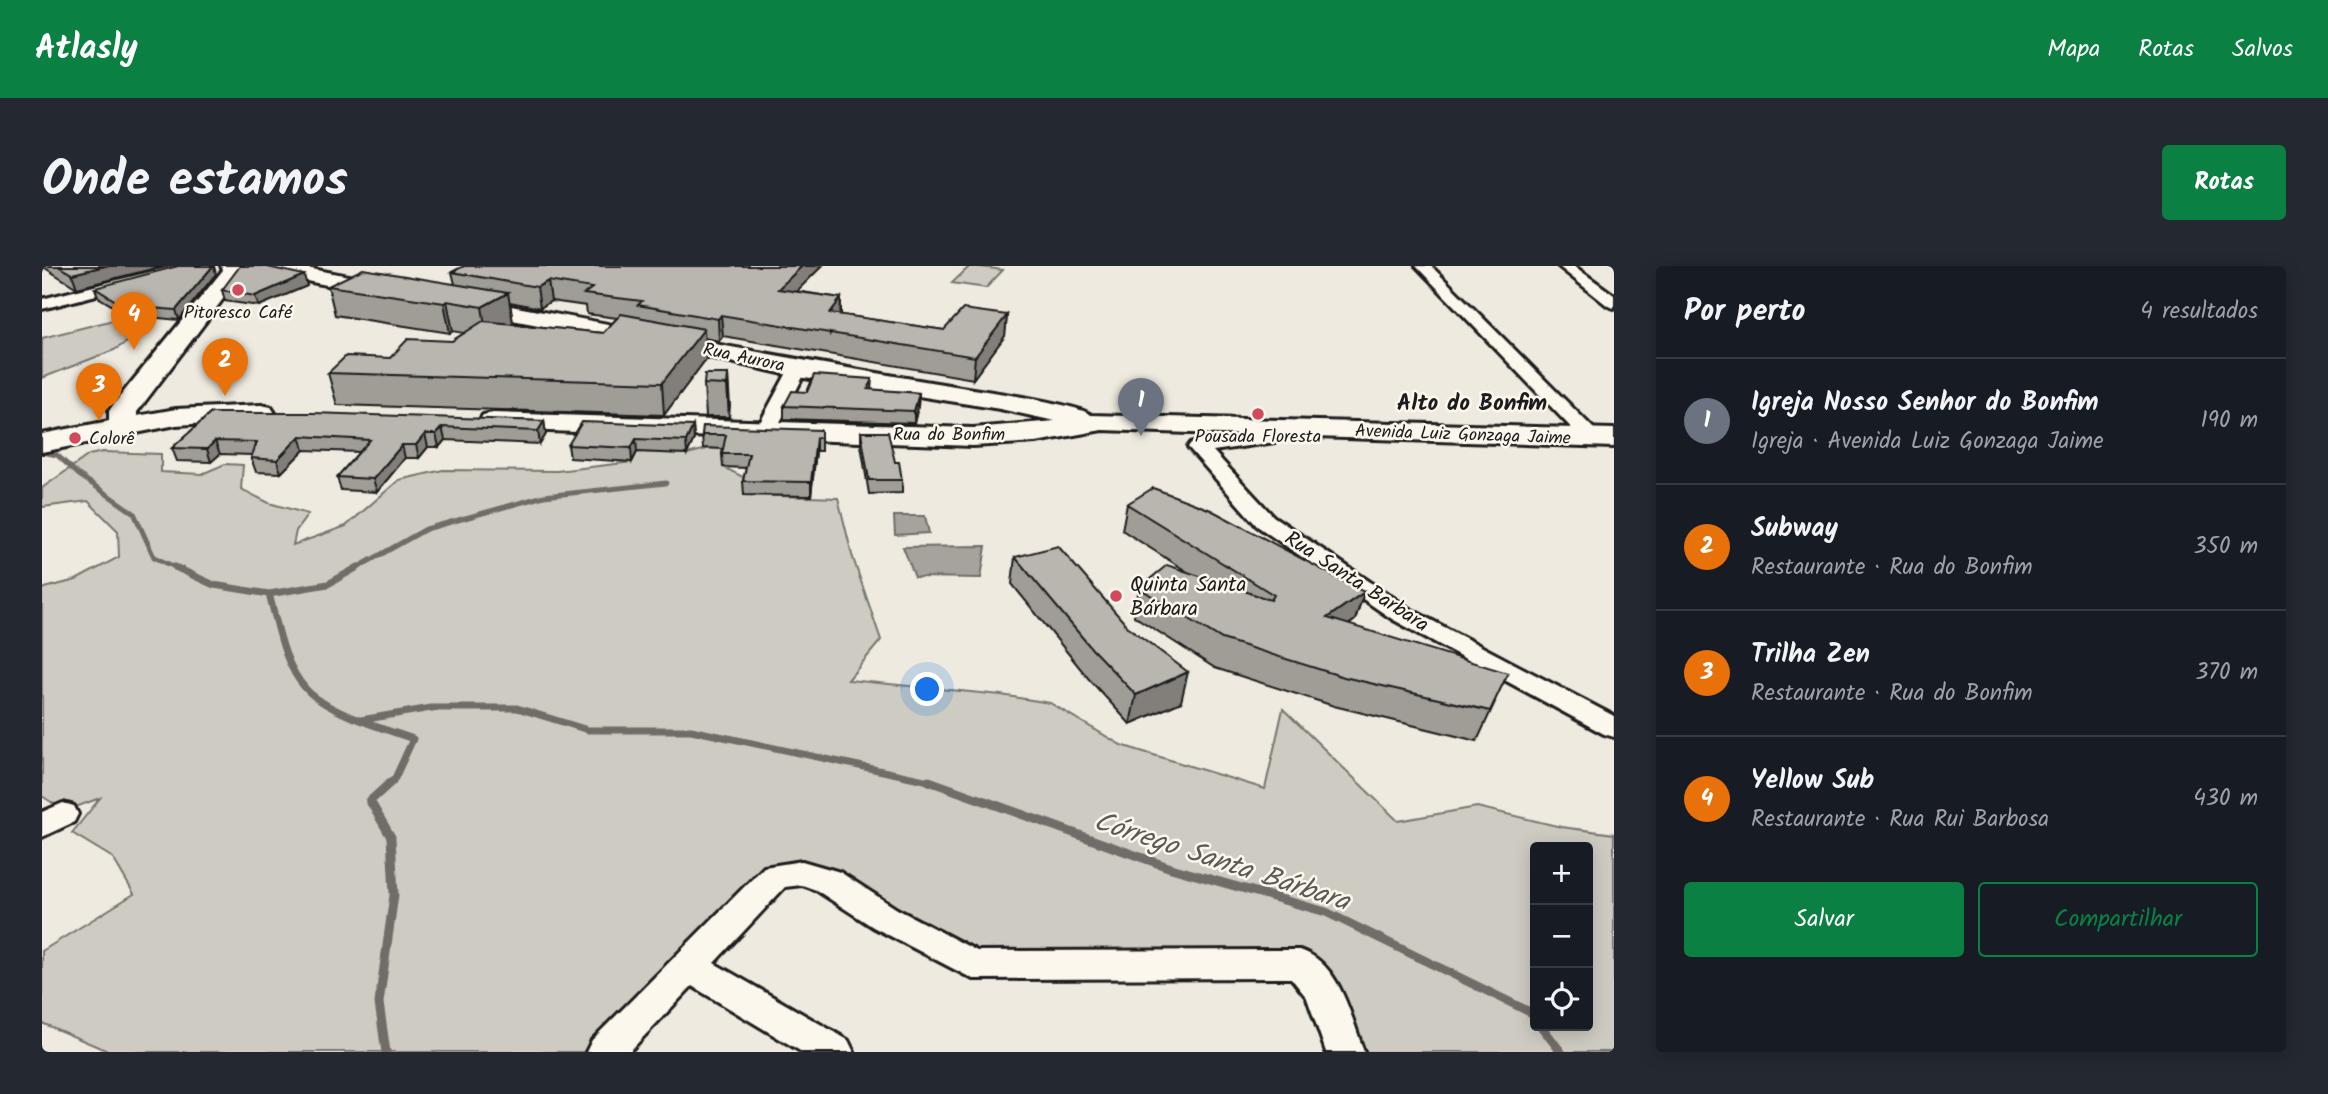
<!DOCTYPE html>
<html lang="pt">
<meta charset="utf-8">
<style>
:root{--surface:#171b24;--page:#242831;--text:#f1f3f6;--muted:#9ea1a6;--line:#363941;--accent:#0b8043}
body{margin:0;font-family:Kalam,sans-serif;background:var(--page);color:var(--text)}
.controls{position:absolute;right:21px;bottom:21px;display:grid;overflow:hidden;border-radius:7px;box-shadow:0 4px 18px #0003}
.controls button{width:63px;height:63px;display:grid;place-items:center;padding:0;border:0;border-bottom:2px solid var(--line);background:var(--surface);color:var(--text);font:35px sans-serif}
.you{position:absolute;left:886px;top:424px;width:24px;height:24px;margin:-18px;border:5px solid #fff;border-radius:50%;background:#1a73e8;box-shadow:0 0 0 10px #1a73e833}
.badge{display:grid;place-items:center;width:46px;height:46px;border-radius:50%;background:var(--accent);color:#fff;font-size:23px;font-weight:700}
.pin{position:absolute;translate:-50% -58px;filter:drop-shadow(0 2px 4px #0008)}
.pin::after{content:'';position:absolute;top:37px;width:24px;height:21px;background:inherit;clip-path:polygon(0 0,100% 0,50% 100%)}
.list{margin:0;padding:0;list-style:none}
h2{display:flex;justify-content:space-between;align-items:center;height:91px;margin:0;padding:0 28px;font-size:30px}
h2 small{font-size:23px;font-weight:400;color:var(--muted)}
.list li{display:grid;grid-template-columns:46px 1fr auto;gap:21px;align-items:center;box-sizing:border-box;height:126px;padding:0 28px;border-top:2px solid var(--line)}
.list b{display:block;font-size:26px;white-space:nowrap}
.list p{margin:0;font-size:23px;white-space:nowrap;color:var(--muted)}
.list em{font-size:23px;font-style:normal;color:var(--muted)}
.actions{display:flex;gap:14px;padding:21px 28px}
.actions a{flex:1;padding:16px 0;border:2px solid var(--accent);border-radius:7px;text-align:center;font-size:24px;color:var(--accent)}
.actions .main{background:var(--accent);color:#fff}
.icon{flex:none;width:38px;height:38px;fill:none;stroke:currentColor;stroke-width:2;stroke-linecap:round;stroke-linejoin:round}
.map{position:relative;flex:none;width:1572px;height:786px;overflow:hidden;border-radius:7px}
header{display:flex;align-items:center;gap:42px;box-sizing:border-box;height:98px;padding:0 35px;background:var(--accent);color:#fff}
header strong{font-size:33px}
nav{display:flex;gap:38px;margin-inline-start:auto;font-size:24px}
.intro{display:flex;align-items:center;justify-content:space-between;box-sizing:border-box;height:168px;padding:0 42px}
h1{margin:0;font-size:49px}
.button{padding:18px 32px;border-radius:7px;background:var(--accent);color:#fff;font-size:24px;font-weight:700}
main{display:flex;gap:42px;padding:0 42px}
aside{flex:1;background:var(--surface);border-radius:7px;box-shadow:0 4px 18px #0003}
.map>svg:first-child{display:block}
</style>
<header>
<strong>Atlasly</strong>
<nav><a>Mapa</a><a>Rotas</a><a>Salvos</a></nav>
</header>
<div class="intro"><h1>Onde estamos</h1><a class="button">Rotas</a></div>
<main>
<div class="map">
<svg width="1572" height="786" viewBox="0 0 1572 786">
<rect width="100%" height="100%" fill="#eeeadf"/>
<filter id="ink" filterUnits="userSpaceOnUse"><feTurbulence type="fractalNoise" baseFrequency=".0143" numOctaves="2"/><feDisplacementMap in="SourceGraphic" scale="14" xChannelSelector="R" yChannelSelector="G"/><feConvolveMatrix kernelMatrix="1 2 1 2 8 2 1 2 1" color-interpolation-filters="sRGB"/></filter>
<g filter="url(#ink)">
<path fill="#ceccc2" stroke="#75746f" stroke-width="2" fill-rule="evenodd" d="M928,0H932L961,4L944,22L910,17Z
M87,50L101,52L107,56L93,71L72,84L0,112V72Z
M669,182L684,183L681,201L705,213L702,229L796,232L810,289L839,374L806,414L959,429L1008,437L1079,479L1223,523L1241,443L1356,555L1435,541L1519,561L1572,568V786H1312L1270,692L936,695L734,604L555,786H68L0,757V685L92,628L71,592L30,567L58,532L23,545L0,530V325L3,322L34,314L77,291L76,265L46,235L0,241V222L47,189L61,186L119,188V206L160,208L183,198L201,199L199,223L227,237L266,248L254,265L251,279L304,260L357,214L401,204L515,205L590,196L595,186L645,188ZM1493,581H1546V760H1493Z"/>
<path fill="#a6a39d" stroke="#6f6d69" stroke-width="2" d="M852,250H883L887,267L853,269Z
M944,280L939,312L873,311L861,281Z"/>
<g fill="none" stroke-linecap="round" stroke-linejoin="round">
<path stroke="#6f6d69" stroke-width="5" d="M0,186L15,189L37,209L92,247L112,291L137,303
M313,303L384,263L502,230L624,217"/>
<path stroke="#6f6d69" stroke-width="7" d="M133,301L172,319L227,328C236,359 241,398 264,423C286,447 340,462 371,473L353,512L348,516
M227,328L286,318L316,301
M319,454L389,442H475L546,464H649L892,516"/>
<path stroke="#6f6d69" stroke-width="9" d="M887,515L1129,602L1284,646L1490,747L1493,752
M1499,760L1519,786
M344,786L337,737L352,629L349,571L328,535L350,515"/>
<g stroke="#1c1c1c" stroke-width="6">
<path id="street" d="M132,0H157L155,3L0,43V33Z
M1374,0H1389L1556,167L1559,171L1556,175H1542Z
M1516,0H1532L1572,29V42L1566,40Z
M756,98L765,103L734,164L731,168H717L714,164L747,103Z
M1240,157L1250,163L1233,176L1171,185L1231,250L1368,343L1572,450V471L1562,468L1350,353L1215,260L1146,181L1149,177L1156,175L1221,167Z
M21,537L32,540L36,548L32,556L0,571V546Z
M760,595L798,606L855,643L935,685L1258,684C1298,697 1309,751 1322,786H1284L1265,732L1249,712L931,713L831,661L774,624L760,619L743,621L672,697L806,774L812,786H760L650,720L587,786H544L550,774L722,601Z"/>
</g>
<g stroke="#1c1c1c" stroke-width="6">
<path id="secondary" d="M179,0H201L203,4L95,146V150L134,143L219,139L229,141L233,147L229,153L134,159L0,186V168L67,155V145L71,139L181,4Z
M209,0H254L349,18L357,20L360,25L357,30L349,32L220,6L212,5Z
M419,31C590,62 760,96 931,123C951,126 1039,139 1049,149L1572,163V181L1060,164L994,176L931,180L451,163L441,161L437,155L441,149L451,147L931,162L1013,155L958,143L756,111L671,92L411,43L407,38L411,33Z"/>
</g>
<use href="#street" fill="#fbf7ec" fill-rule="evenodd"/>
<use href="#secondary" fill="#fbf7ec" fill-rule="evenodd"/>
</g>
<path fill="#9f9d96" stroke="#1c1c1c" stroke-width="2" fill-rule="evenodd" d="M2,0H118V1L35,22L3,2Z
M422,0H780L754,25L799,32V49L902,64L965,49L963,70L931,113L681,70L677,75L662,72L664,93L622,149L295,139L286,107L348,92L410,75L422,67L411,65L408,67L293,49L286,20L413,18L410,6ZM509,35L544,40L545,48L575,52L561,67L469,58L471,57L468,36L498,42Z
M174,8L137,54L86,49L56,31L53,22Z
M265,20L217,40L183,35L180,24Z
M686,108L687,151H664L662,118Z
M830,113L829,124L877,127L876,140L872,157L742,153V140L765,126Z
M169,147L502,155L504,168L498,178L403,174L397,181H386L377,192H363L335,226L299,224L295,211L317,186L262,184L239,207L214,206L209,192L210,189L178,188L169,196L135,195L130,182Z
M651,160L652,173L645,188L595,186L590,196L528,192L526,179Z
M779,164V185H774L769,230L702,229L701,215L704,202L681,201L680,188L681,183L661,182L660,169Z
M819,166L853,196L860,214V227L827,228L819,179Z
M1085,238L1322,326L1313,354L1307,359L1453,436L1435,475L1292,440L1173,402L1092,350L1097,322L1144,305L1080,264Z
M973,291L1086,361L1139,436L1088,458L1046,412L970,318Z"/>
<path fill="#827f7a" stroke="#1c1c1c" stroke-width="2" d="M63,0H118V1L35,22L30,8Z
M171,0H172L174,8L137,54L134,44Z
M760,0H780L737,43L736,23Z
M262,9L265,20L217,40L213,30Z
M506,15L509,35L498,42L495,21Z
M466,27L471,57L445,71L440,41Z
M799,32L798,53L788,68V47Z
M405,35L411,65L408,67L402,37Z
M679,49L681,70L677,75L676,53Z
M965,49L963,70L931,113L933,91Z
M662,63L664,93L622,149L620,117Z
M686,108L688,140L687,151L685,119Z
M877,127L876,140L872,157V145Z
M502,155L504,168L498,178L496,165Z
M651,160L652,173L645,188L644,175Z
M400,161L403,174L397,181L394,168Z
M383,168L386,181L377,192L374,179Z
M258,170L262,184L239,207L235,194Z
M774,172V185L769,230V216Z
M594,173L595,186L590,196L589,182Z
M173,175L178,188L169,196L165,183Z
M360,179L363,192L335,226L331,213Z
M1322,326L1313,354L1276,381L1285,352Z
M1146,406L1139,436L1088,458L1094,429Z"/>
<path fill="#b9b6af" stroke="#1c1c1c" stroke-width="2" d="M16,0H63L30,8Z
M136,0H171L134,44L82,40L53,22Z
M198,0H221L262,9L213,30L180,24Z
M422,0H760L736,23L799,32L788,47L902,64L921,43L965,49L933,91L679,49L676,53L596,39L600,35L542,28L550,22L506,15L495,21L410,6Z
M321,3L466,27L440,41L405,35L402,37L286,20Z
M579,48L662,63L620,117L286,107L304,90L348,92L366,73L410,75L441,55L561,67Z
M663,108H686L685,119L662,118Z
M772,109L830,113L826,123L877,127L872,145L742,140L750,125L765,126Z
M169,147H271L502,155L496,165L400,161L394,168H383L374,179H360L331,213L295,211L328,174L258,170L235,194L209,192L215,176L173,175L165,183L130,182Z
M540,156L651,160L644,175L594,173L589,182L526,179Z
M661,160L779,164V172H774L769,216L701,215L707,188H680L684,169H660Z
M819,166H846L853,196H857L860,214H827Z
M1111,222L1169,244L1322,326L1285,352L1466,407L1448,445L1302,411L1180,373L1097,322L1125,299L1229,334L1232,329L1085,238Z
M1016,280L1086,361L1146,406L1094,429L1050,383L973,291Z"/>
</g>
<g fill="#d1495b" stroke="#fbf7ec" stroke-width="2.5">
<circle cx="196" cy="24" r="7"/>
<circle cx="1216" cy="148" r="7"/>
<circle cx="33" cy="172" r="7"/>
<circle cx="1074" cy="330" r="7"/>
</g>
<g text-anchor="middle" stroke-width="5" stroke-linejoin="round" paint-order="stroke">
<g font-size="18" fill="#1c1c1c" stroke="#fbf7ec">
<text x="196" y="52">Pitoresco Café</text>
<text x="1216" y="176">Pousada Floresta</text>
<text x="47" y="178" text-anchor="start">Colorê</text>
</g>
<g font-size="18" fill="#1c1c1c" stroke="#fbf7ec">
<text transform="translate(702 91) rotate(12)" y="6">Rua Aurora</text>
<text x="907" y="174">Rua do Bonfim</text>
<text transform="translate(1421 168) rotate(2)" y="6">Avenida Luiz Gonzaga Jaime</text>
</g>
<g font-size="21" fill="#1c1c1c" stroke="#fbf7ec">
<text transform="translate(1315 315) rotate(33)" y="7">Rua Santa Barbara</text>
</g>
<g font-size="21" fill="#1c1c1c" stroke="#fbf7ec" text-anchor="start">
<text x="1088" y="325">Quinta Santa<tspan x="1088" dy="24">Bárbara</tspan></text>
</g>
<g font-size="23" font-weight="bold" fill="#1c1c1c" stroke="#fbf7ec">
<text x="1430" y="144">Alto do Bonfim</text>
</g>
<g font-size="28" font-style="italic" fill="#5a5956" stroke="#fbf7ec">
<text transform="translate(1180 594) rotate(18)" y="10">Córrego Santa Bárbara</text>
</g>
</g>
</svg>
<div class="controls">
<button>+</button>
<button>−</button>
<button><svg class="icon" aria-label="locate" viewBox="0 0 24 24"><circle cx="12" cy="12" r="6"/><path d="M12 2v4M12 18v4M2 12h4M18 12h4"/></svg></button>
</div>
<div class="you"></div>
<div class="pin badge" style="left:1099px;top:170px;background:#6b7280">1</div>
<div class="pin badge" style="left:183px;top:130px;background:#e8710a">2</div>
<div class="pin badge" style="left:57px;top:155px;background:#e8710a">3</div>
<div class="pin badge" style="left:92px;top:84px;background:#e8710a">4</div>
</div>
<aside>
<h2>Por perto<small>4 resultados</small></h2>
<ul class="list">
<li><span class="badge" style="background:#6b7280">1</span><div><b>Igreja Nosso Senhor do Bonfim</b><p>Igreja · Avenida Luiz Gonzaga Jaime</p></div><em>190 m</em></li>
<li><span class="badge" style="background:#e8710a">2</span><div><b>Subway</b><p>Restaurante · Rua do Bonfim</p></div><em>350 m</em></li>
<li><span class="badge" style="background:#e8710a">3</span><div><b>Trilha Zen</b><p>Restaurante · Rua do Bonfim</p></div><em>370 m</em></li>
<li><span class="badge" style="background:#e8710a">4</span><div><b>Yellow Sub</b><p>Restaurante · Rua Rui Barbosa</p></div><em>430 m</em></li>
</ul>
<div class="actions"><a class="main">Salvar</a><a>Compartilhar</a></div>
</aside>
</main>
